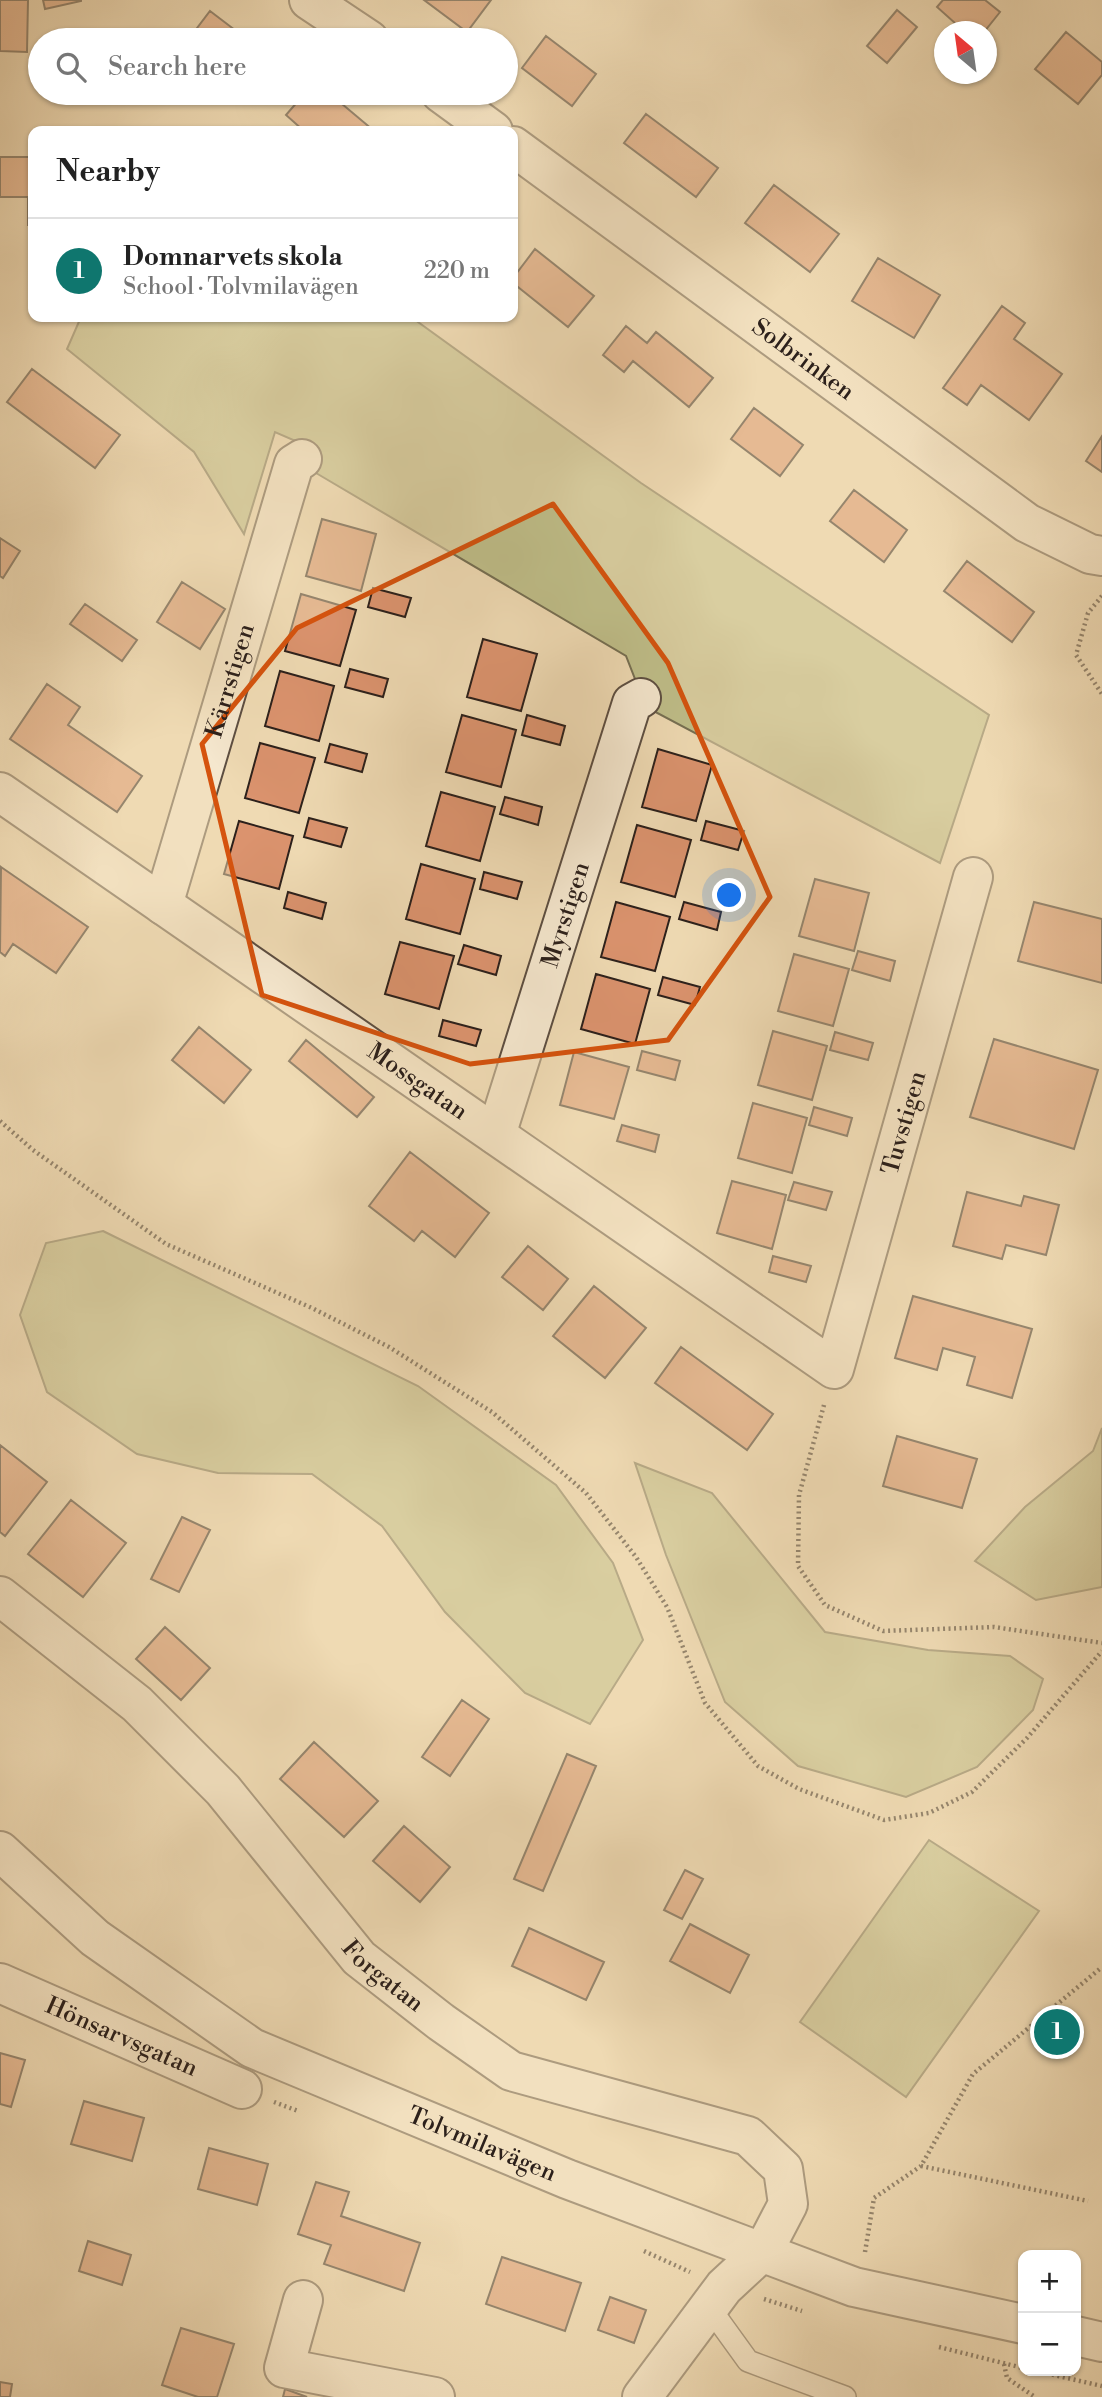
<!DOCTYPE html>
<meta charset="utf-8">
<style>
:root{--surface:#fff;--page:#f2f2f2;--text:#222;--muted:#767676;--line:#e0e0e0;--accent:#0f766e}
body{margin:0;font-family:"Libre Bodoni",serif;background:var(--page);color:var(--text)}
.controls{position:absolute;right:21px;bottom:21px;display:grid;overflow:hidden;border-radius:14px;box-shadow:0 2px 5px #0004}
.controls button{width:63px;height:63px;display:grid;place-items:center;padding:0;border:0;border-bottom:2px solid var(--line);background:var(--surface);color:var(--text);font:35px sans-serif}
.compass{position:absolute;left:934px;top:21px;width:63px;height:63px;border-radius:50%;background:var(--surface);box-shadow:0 2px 5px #0004;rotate:331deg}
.you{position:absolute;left:730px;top:896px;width:24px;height:24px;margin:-18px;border:5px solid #fff;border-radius:50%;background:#1a73e8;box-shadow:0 0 0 10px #1a73e833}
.badge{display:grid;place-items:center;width:46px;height:46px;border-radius:50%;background:var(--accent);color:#fff;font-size:23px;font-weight:700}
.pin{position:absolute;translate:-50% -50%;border:4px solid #fff;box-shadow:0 2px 7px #0006}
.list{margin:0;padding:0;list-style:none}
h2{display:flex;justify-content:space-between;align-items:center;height:91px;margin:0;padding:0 28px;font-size:30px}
h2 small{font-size:23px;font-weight:400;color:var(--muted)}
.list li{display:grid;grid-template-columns:46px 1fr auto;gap:21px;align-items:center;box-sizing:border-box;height:105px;padding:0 28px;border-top:2px solid var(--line)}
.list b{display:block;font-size:26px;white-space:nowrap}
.list p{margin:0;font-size:23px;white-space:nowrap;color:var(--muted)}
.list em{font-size:23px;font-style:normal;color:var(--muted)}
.icon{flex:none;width:38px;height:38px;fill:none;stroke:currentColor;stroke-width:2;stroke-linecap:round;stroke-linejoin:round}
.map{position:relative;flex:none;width:1102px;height:2397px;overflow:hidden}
.search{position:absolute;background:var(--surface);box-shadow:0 2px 5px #0004;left:28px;top:28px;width:490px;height:77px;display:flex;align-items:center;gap:18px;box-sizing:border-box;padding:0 24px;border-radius:38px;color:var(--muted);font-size:26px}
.panel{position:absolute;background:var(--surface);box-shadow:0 2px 5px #0004;left:28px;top:126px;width:490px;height:196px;border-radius:14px}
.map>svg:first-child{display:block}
</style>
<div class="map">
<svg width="1102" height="2397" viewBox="0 0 1102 2397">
<rect width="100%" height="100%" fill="#efdab3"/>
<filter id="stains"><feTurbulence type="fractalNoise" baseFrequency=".00286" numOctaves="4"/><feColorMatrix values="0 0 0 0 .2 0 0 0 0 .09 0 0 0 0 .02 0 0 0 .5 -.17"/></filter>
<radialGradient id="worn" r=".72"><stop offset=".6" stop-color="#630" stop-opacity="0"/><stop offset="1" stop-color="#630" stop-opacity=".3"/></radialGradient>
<path fill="#bfbe89" stroke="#766f52" stroke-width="2" d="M81,317H411L641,483L989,715L940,863L646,707L626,656L316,473L314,449L275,432L244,534L194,452L67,349Z
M103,1231L418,1386L556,1485L613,1563L643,1640L590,1724L525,1693L445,1612L382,1526L312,1474L218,1473L137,1454L47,1392L20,1315L46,1243Z
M1102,1428V1587L1036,1600L975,1561L1025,1507L1093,1451Z
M635,1463L712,1493L825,1632L928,1650L1010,1656L1043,1679L1033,1710L977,1767L906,1797L798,1766L725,1702L666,1555Z
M929,1840L1039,1911L906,2097L800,2022Z"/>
<path fill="#db936e" stroke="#2c201b" stroke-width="2" d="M0,0H28L27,52L0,51Z
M43,0H81V1L45,9Z
M424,0H491L467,32Z
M943,0H985L1000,12L984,32H965L937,7Z
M897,10L917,27L887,63L867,46Z
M210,11L248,40H188Z
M1066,32L1102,62V75L1078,104L1035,69Z
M546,36L596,74L572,106L522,68Z
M305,93H329L373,130L304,131L286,115Z
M646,114L718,168L696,197L624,143Z
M0,157H33V225H28V197H0Z
M774,185L839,234L810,272L745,223Z
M535,249L594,296L568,327L513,283V278Z
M878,258L940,295L914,338L852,301Z
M1002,306L1025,323L1014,339L1062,374L1029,420L981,385L967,405L943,388Z
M626,326L647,343L656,332L713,378L689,407L633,361L624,372L603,355Z
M32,369L120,435L95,468L7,402Z
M754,408L803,445L780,476L731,439Z
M1102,436V472L1086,461Z
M854,490L907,530L884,562L830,521Z
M322,519L376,534L361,591L306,576Z
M0,538L20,551L3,578L0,576Z
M967,561L1034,612L1012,642L944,591Z
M182,582L225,609L200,649L157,622Z
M373,588L411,598L405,617L368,607Z
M301,594L356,610L340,666L285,651Z
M85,604L137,640L122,661L70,624Z
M483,639L537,654L521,711L467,697Z
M350,669L388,679L383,697L345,687Z
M280,671L334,686L319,741L265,726Z
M47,684L80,707L68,725L142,776L117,812L10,739Z
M462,715L516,730L501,787L446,772Z
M527,715L565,726L560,745L522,735Z
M260,743L315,758L299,813L245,798Z
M330,744L367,754L362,772L325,762Z
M658,749L712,765L696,821L642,807Z
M441,792L495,807L480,861L426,846Z
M505,797L542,807L538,825L500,814Z
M309,818L347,828L341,847L304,837Z
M239,821L293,836L279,889L224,874Z
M706,821L744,831L738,850L701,840Z
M637,825L691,840L675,897L621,882Z
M421,864L475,879L460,934L406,919Z
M1,867L88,927L56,973L13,944L5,956L0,952Z
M484,872L522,882L517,899L480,889Z
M815,879L869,893L854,951L799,936Z
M288,892L326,903L322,919L284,908Z
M616,902L670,917L655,971L601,957Z
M684,902L721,912L717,930L679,919Z
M1034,902L1102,919V983L1018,961Z
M400,942L454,956L439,1009L385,994Z
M464,945L501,956L496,975L458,964Z
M858,951L895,961L890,981L852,970Z
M794,954L849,969L833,1026L778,1011Z
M596,974L650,989L635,1044L581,1029Z
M663,977L700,987L695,1005L658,995Z
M443,1020L481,1030L476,1046L439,1036Z
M199,1027L251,1070L224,1103L172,1060Z
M773,1031L827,1046L812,1100L758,1085Z
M835,1032L873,1043L868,1060L830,1050Z
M994,1039L1098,1070L1074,1149L970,1117Z
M306,1040L374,1097L357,1117L289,1061Z
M642,1051L680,1061L675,1080L637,1070Z
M574,1052L629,1067L614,1119L560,1105Z
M753,1103L807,1118L792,1173L738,1158Z
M814,1107L852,1118L847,1136L809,1125Z
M622,1125L659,1135L655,1152L617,1141Z
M410,1152L489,1213L455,1257L422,1231L414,1241L369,1206Z
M732,1181L786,1195L772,1249L717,1233Z
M794,1182L832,1192L826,1210L788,1200Z
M967,1192L1021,1206L1024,1196L1059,1205L1046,1255L1006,1245L1002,1259L953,1246Z
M528,1246L568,1279L543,1310L502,1277Z
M773,1256L811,1266L806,1282L769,1272Z
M594,1286L646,1328L605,1378L553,1336Z
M913,1296L1032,1329L1012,1398L967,1385L975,1357L943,1348L937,1370L895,1358Z
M681,1347L773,1414L747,1450L655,1383Z
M897,1436L977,1459L962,1508L883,1486Z
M0,1445L47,1482L5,1536L0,1532Z
M71,1500L126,1543L83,1597L28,1554Z
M182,1517L210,1530L179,1592L151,1579Z
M165,1627L210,1668L181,1700L136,1659Z
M462,1700L489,1719L450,1776L422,1757Z
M314,1742L378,1801L344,1837L280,1779Z
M567,1754L596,1766L543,1891L514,1879Z
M404,1826L450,1867L420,1902L373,1861Z
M685,1870L703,1879L682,1919L664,1910Z
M690,1924L749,1955L730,1993L670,1961Z
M529,1928L604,1962L586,2000L512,1966Z
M0,2053L25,2060L11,2107L0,2104Z
M84,2101L144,2118L132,2161L71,2144Z
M209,2148L268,2164L257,2205L198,2189Z
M316,2182L349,2192L341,2216L420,2243L404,2291L324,2264L331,2245L298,2234Z
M88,2241L131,2255L122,2285L79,2271Z
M502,2257L581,2283L565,2331L486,2304Z
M610,2297L646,2310L634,2343L598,2330Z
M181,2328L234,2344L217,2397H198L162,2385Z
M0,2382L12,2384L10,2397H0Z
M285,2389L307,2397H283Z"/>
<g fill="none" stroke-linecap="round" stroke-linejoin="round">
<g stroke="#5d4e41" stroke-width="24">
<path id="service" d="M709,2307L748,2361L845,2397"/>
</g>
<g stroke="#5d4e41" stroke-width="42">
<g id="minor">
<path d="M309,0L369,40"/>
<path d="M441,93L493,131"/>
<path id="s1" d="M513,146L1027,523L1090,554L1102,556"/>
<path id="s2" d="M0,792L834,1369L973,877"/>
<path id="s3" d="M163,905L294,464L302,459"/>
<path id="s4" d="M496,1135L632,703L641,698"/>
<path id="s5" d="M0,1596L137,1704L223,1790L359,1958L441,2022L511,2071L748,2136L783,2169L788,2204L764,2250L724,2287L642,2397"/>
<path id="s6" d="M0,1983L242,2089"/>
<path d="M303,2300L284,2368L435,2397"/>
</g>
</g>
<g stroke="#5d4e41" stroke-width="42">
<g id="tertiary">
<path id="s7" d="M0,1851L95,1938L252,2048L567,2179L854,2287L1023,2324"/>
<path d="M1076,2336L1102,2342"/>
</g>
</g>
<path stroke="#2c201b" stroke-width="4.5" stroke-dasharray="2 3.5" stroke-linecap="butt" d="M1102,596L1088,613L1076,655L1102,694
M0,1121L33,1150L166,1244L312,1308L389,1347L492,1412L586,1493L636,1557L667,1607L705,1703L758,1766L799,1789L884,1820L929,1813L972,1792L1027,1738L1102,1651
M824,1405L799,1495L798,1566L825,1605L883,1631L994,1627L1102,1643
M274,2102L298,2111
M921,2166L1088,2201
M644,2251L690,2272
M865,2252L874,2198L921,2166L973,2074L1102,1967
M764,2299L802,2311
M939,2347L1023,2368
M1004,2364L1007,2378L1035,2397
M1036,2371L1102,2386"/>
<use href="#service" stroke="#f5e7ce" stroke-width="21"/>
<use href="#minor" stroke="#f5e7ce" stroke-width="38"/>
<use href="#tertiary" stroke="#f5e7ce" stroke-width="38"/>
</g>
<path d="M0 0H1102V2397H0ZM553,504L668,663L770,897L668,1040L470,1064L262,995L202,744L297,628Z" fill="#efdab3" fill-opacity=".55" fill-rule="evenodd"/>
<path fill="none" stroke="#d5530e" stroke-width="5" stroke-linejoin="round" d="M553,504L668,663L770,897L668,1040L470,1064L262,995L202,744L297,628Z"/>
<g text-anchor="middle" stroke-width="5" stroke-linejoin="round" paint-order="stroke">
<g font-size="24" fill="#2c201b" stroke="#f5e7ce">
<text dy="8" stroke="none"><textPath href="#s1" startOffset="360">Solbrinken</textPath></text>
<text dy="8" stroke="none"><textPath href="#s3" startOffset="234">Kärrstigen</textPath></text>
<text dy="8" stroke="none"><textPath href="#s4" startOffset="231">Myrstigen</textPath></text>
<text dy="8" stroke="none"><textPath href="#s2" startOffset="508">Mossgatan</textPath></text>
<text dy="8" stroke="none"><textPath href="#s2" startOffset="1270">Tuvstigen</textPath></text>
<text dy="8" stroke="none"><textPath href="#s5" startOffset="542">Forgatan</textPath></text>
<text dy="8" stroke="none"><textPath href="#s6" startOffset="133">Hönsarvsgatan</textPath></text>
<text dy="8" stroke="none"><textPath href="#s7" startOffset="570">Tolvmilavägen</textPath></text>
</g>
</g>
<rect width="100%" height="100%" filter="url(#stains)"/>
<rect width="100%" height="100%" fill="url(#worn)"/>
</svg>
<div class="controls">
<button>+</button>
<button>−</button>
</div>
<svg class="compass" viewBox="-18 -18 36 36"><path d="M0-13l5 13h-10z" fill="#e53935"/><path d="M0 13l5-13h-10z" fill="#767676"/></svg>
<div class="you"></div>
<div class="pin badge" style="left:1057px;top:2032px">1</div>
<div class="search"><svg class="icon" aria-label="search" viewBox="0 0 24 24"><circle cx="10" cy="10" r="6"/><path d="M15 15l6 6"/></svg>Search here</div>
<section class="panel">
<h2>Nearby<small></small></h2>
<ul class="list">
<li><span class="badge">1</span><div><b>Domnarvets skola</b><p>School · Tolvmilavägen</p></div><em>220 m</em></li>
</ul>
</section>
</div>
